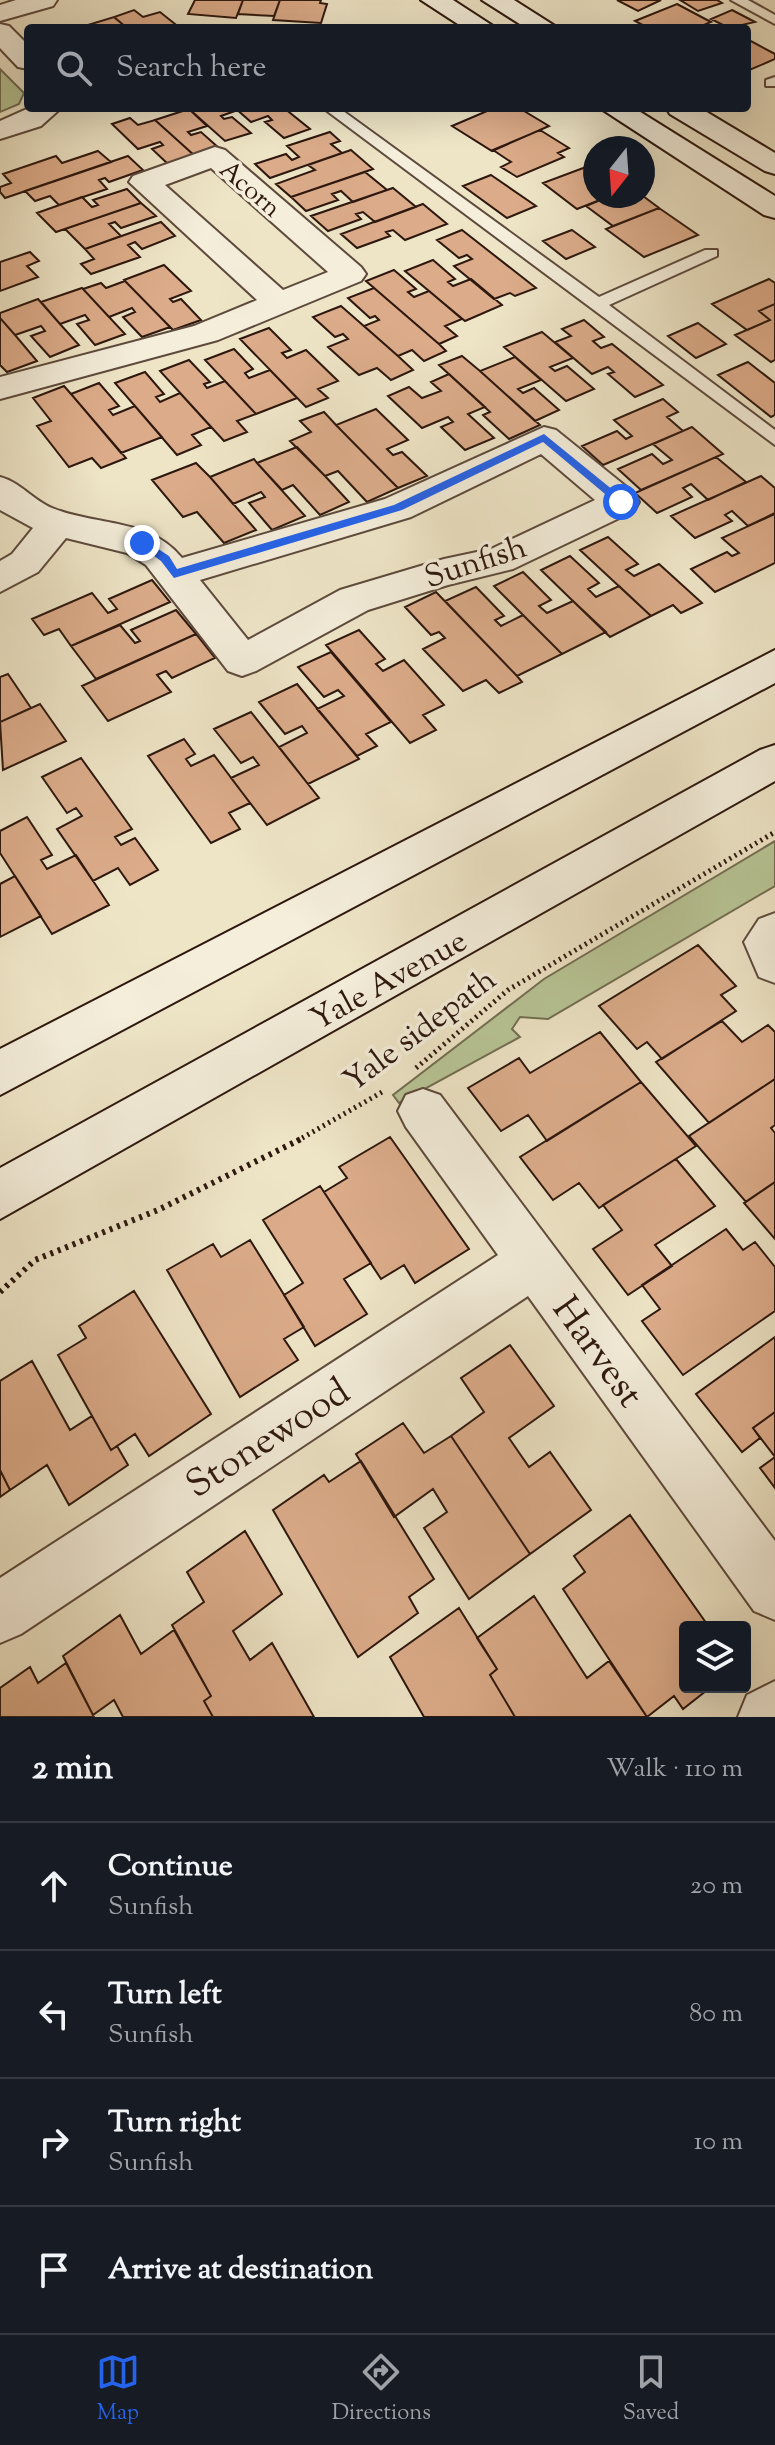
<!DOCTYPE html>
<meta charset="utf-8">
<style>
:root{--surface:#171b24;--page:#242831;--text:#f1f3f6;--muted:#9ea1a6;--line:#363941;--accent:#2563eb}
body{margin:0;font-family:"Sorts Mill Goudy",serif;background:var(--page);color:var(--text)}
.controls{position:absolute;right:24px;bottom:24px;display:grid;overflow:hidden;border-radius:8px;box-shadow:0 8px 32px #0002}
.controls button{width:72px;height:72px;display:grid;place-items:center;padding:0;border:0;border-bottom:2px solid var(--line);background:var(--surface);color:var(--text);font:40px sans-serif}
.compass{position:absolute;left:583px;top:136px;width:72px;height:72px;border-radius:50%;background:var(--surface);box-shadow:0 8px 32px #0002;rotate:197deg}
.stop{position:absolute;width:24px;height:24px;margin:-18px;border:6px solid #2563eb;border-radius:50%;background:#fff}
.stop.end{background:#2563eb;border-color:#fff;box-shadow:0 2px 8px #0008}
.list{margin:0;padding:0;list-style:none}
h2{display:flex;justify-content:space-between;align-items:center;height:104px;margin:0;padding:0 32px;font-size:34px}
h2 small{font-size:26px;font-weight:400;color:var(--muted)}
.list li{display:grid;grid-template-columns:52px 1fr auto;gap:24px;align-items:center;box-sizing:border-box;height:128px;padding:0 32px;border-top:2px solid var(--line)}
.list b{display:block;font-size:30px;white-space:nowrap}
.list p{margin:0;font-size:26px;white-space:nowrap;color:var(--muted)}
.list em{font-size:26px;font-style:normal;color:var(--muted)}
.icon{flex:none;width:44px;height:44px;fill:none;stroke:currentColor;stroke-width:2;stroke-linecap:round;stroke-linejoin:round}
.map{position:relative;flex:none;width:775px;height:1717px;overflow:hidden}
.search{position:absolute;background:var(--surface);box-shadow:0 8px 32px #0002;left:24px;right:24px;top:24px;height:88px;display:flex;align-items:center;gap:20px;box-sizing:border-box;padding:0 28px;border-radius:8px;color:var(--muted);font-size:30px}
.sheet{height:616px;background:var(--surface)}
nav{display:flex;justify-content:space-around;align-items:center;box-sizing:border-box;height:112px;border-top:2px solid var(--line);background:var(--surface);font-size:22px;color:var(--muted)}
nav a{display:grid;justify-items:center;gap:4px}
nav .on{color:var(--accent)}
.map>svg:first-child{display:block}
</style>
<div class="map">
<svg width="775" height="1717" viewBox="0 0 775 1717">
<rect width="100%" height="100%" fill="#eee5c7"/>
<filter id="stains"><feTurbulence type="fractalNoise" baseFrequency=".0025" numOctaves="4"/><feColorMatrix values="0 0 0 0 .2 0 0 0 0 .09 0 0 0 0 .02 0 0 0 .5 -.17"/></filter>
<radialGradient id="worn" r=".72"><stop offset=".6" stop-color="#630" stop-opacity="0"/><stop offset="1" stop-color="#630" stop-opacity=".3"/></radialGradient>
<path fill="#b8c596" stroke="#726e52" stroke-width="2" d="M0,69L24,93L19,104L0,112Z
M775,841V886L548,1019L520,1017L512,1029L520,1037L399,1103L393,1095L544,979Z"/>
<path fill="#dcac8a" stroke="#2d170e" stroke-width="2" d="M195,0H243L236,18L188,14Z
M243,0H280L274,16L238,14Z
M280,0H321L320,3L327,4L321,23L273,20Z
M617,0H661L638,11Z
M680,0H717L722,3L698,11Z
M677,4L711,22L697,28H648L635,21Z
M134,10L143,17L160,12L180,28H127L114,17Z
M732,10L755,22L729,28L711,19Z
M114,17L127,28H78Z
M747,39L775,54V59L747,71Z
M235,108L238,110L221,116L224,119L232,117L251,133L225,141L188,108Z
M235,108H284L310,129L284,138L265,122L272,120L268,116L251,122Z
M494,108H519L549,126L492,151L452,126Z
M189,109L207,126L188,132L191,135L201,132L219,148L195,156L155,120Z
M130,118L138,125L155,120L195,156L169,165L152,149L163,145L160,142L138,149L112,124Z
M540,130L569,148L558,153L564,157L517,177L501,167L511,162L493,150Z
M330,132L340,141L331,144L342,153L270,178L255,164L286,154L292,160L299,157L287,146Z
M351,150L373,169L291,197L276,184L315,170L308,165Z
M98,151L111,162L5,198L0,192V187L11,183L3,174L56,156L62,163Z
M128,156L143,170L109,182L105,178L99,180L107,189L59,205L50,196L35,201L25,191Z
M594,164L595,196H610L577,209L543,183Z
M365,172L387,190L353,202L341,191L332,194L338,200L306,211L291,197Z
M491,175L536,206L507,218L463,186Z
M393,188L416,207L375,222L363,212L356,214L361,219L328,231L311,216Z
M127,189L141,203L56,232L37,213L82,197L92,207L98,205L93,200Z
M610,196H643L659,208L613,226L586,206Z
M141,203L156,216L121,228L115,222L109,224L121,236L85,249L65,229Z
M423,204L447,224L405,240L393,230L386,232L390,236L357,248L341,234Z
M659,208L698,235L644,257L606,229Z
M161,222L175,236L142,249L135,242L128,245L140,257L91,274L81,264L94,259L85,249Z
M462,230L536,288L515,296L510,293L494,299L454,266L472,259L467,255L459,258L437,240Z
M572,230L595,247L566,259L543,241Z
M30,252L39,261L27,266L38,277L0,291V262Z
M433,260L455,279L448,282L453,286L471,279L502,305L465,321L405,271Z
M164,265L191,291L170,299L173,302L181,299L201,320L173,330L124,280Z
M394,270L416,289L408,292L414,297L429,291L462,319L445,326L457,336L439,344L366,281Z
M769,279L775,283V304L759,311L770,320L747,330L712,304Z
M125,281L170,327L142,337L123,317L135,312L132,308L109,317L83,289L101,283L106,288Z
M82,288L83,289L125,334L95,345L77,324L89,320L85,315L60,324L41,302Z
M374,288L439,344L446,351L424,361L412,350L398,356L364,326L379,320L375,316L370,318L348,298Z
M38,299L60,324L79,345L50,357L31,336L45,331L41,326L15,335L0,318V313Z
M775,304V360L771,362L735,335L770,320L759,311Z
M341,306L398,356L413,370L391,380L377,368L359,375L328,347L348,339L343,334L335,337L313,317Z
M0,318L15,335L37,361L7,372L0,365Z
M584,320L604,337L593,341L601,348L612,344L663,385L635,397L608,374L614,372L608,367L592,374L555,342L571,336L562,329Z
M698,323L726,344L696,358L668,336Z
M269,328L291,350L282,353L287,358L306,350L338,381L318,389L328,398L306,407L240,339Z
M542,332L573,358L550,367L555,371L567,366L594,389L566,401L504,347Z
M234,349L253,369L245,373L249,378L270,370L297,398L256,414L205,360Z
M462,356L480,371L540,425L509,439L483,415L490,412L439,365Z
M515,357L541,380L518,389L523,393L534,388L559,410L535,421L480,371Z
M189,360L210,382L204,384L207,388L225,381L256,414L237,421L247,432L224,441L160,371Z
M748,362L775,383V415L771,417L718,375Z
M145,372L164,394L156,397L160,402L180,393L211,427L192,435L201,445L177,455L115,383Z
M449,374L485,407L468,414L494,438L465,450L441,427L453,422L448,417L422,428L388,396L409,387L422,398L441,391L431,382Z
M99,383L119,406L109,410L113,415L135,406L162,437L121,453L71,394Z
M64,386L71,394L126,458L101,468L92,458L69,467L37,426L51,421L33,398Z
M663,399L678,412L667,417L683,431L603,465L582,446L617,431L626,439L632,436L614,420Z
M376,409L408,440L387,449L393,455L402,452L427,476L398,488L336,425Z
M324,412L336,425L398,488L367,502L338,471L325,476L290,441L311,432L300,421Z
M692,427L723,454L641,490L618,469L652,454L663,464L672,460L653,444Z
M297,447L325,476L349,502L320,515L293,485L282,490L257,463Z
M716,457L746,482L708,500L691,484L683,488L692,497L657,513L635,493Z
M254,459L257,463L305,516L272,530L249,503L265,497L261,492L233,504L210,477Z
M196,463L210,477L256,530L224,543L197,512L183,517L152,480Z
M761,476L775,488V513L748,526L732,511L725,515L732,521L695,538L671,516Z
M775,514V563L715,592L691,569L727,552L732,556L739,553L722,538Z
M608,537L638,564L626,570L634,576L659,564L702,603L681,613L673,605L651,616L580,550Z
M570,556L599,583L588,589L596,597L619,586L651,616L610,637L541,570Z
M523,572L551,600L539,606L547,613L573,601L606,632L562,654L494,586Z
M152,580L170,602L71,646L59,629L44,635L32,619L92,593L108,613L117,609L109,599Z
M476,587L504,616L495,620L501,626L523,615L562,654L517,676L445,601Z
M436,592L517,676L522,682L499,693L486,680L463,691L423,649L445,638L439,632L431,635L405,607Z
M176,610L196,634L96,679L71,646L120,625L135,643L140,641L131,630Z
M359,630L385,659L376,664L383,671L404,660L444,705L423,715L436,730L410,743L326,645Z
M196,634L215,658L172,678L166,671L157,675L171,692L108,721L82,686Z
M331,652L391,722L366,734L377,746L357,756L317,709L344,696L338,690L324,697L298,667Z
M8,674L31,708L0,722V677Z
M297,684L359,759L308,784L279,747L307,733L302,726L285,734L259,702Z
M40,704L66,741L3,770L0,722Z
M251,712L319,798L267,825L231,778L259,765L253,757L241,763L214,729Z
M184,739L195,754L186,759L191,766L214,755L250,803L229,813L240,829L211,843L148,756Z
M81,758L132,829L115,837L121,845L135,838L158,870L130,885L118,868L93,881L57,829L82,816L76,808L67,813L42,777Z
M27,817L52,855L41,860L47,869L76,855L109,905L52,934L0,853V831Z
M15,876L41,916L0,937V884Z
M698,945L736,986L721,995L736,1011L662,1059L647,1042L637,1049L599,1006Z
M722,1021L742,1042L768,1025L775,1032V1079L709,1123L656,1062Z
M600,1032L641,1082L547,1141L528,1115L501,1131L468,1088L519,1058L530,1073Z
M775,1079V1125L771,1128L775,1133V1182L746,1202L689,1136Z
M641,1082L696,1146L599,1208L579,1183L553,1200L520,1157Z
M390,1137L469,1249L415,1283L404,1265L381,1279L324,1192L347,1178L339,1167Z
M676,1159L715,1206L655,1245L672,1266L628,1295L593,1249L622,1230L603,1205Z
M775,1182V1239L744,1203Z
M320,1186L371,1263L344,1279L367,1314L315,1346L284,1295L303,1283L263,1220Z
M726,1229L743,1250L755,1242L775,1267V1311L683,1375L642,1321L660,1309L642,1285Z
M250,1240L304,1327L284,1339L298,1360L240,1397L167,1270L213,1244L221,1257Z
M134,1291L211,1414L149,1456L135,1434L111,1450L58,1355L86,1338L79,1326Z
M775,1337V1412L753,1428L760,1438L742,1452L696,1394Z
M510,1345L554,1406L509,1438L529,1467L550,1452L591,1510L530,1554L451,1436L484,1412L461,1378Z
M32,1361L70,1430L92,1416L111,1450L117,1446L128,1465L69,1505L47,1465L10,1490L0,1470V1381Z
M775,1412V1488L760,1468L775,1457L753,1428Z
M403,1423L424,1453L451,1436L530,1554L469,1599L424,1528L447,1512L433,1489L394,1517L356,1454Z
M361,1461L434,1579L409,1597L418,1613L358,1657L273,1510L324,1475L329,1482Z
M0,1470L10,1490L0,1497Z
M630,1515L709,1627H685V1687H711L683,1709L674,1696L647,1717L563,1589L585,1572L574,1556Z
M245,1531L282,1594L233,1631L250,1660L272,1643L314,1717H213L204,1701L211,1696L172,1625L204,1602L187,1572Z
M534,1596L587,1678L609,1661L647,1717H515L490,1675L497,1669L477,1638Z
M459,1608L497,1669L490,1675L515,1717H424L390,1657Z
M120,1615L141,1654L174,1630L211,1696L204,1701L213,1717H123L114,1700L93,1715L63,1656Z
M66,1663L94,1717H0V1688L30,1667L38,1683Z"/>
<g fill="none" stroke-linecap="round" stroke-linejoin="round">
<g stroke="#5d4a3c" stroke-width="4">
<path id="service" d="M731,0H748L775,15V24Z
M775,77V86H766V80Z
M323,108H339L599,297L705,250H717V256L609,305L775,430V445Z"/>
</g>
<g stroke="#5d4a3c" stroke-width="4">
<path id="minor" d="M0,24L9,26L28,45V69L18,67L0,48Z
M29,108H61L41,126L0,139V121Z
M215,147L225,150L361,267L366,274L361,281L218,340L0,399V377L194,326L257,300L129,182L133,176ZM211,168L328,272L283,290L165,185Z
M544,427L556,430L634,493L639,502L634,511L513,569L448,585L368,610L256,671L242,676L228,671L146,565L127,553L66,538L38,572L0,592V561L12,554L33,528L0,510V477C20,482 33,500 52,508C96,526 150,518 182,558L385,499ZM541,454L595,500L491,549L444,559L340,590L248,640L200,580L411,517Z
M775,913V983L759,977L744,942L759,919Z
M423,1089L440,1095L775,1541V1620L754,1611L528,1296L21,1634L0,1643V1578L498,1255L406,1127L398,1111L406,1095Z
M775,1681V1717H738L747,1695Z"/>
</g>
<g stroke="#5d4a3c" stroke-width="4">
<path id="tertiary" d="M16,0H57L53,6L0,21V5Z"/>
</g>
<g stroke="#2d170e" stroke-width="4">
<path id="secondary" d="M421,0H453L496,28H464Z
M482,0H514L558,28H526Z
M600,108H634L775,196V218L764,215Z
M666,108H700L775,153V174L765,171L670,114Z
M775,650V683L0,1095V1049Z
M775,745V781L0,1219V1168L760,750Z"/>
</g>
<path stroke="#2d170e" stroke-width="5" stroke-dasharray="2 4" stroke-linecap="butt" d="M416,1068L508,990L775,832
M297,1141L382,1092"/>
<path stroke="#2d170e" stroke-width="6" stroke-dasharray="3 5" stroke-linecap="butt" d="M0,1292L35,1260L158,1210L301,1139"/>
<use href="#service" fill="#f4eedb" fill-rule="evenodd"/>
<use href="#minor" fill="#f4eedb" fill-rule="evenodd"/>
<use href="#tertiary" fill="#f4eedb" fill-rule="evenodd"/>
<use href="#secondary" fill="#f4eedb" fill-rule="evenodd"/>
</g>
<path fill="#2563eb" d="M544,434L624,499V504H617L543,442L402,510L174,578L161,561L136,543L146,541L169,556L177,569L394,505Z"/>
<g text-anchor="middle" stroke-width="7" stroke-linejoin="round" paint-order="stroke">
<g font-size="26" fill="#2d170e" stroke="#f4eedb">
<text transform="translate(251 188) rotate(41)" y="9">Acorn</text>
</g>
<g font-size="32" fill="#2d170e" stroke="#f4eedb">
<text transform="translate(475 561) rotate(-18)" y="11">Sunfish</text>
<text transform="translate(388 979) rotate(-29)" y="11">Yale Avenue</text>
<text transform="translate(419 1029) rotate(-37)" y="11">Yale sidepath</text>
</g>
<g font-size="38" fill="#2d170e" stroke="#f4eedb">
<text transform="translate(599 1351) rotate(54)" y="13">Harvest</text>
<text transform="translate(267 1437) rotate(-33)" y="13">Stonewood</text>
</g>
</g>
<rect width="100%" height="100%" filter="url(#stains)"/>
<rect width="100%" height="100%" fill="url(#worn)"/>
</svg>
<div class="controls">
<button><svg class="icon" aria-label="layers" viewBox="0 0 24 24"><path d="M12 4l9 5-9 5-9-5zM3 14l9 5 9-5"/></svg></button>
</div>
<svg class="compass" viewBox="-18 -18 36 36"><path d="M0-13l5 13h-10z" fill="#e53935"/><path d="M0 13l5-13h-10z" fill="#9ea1a6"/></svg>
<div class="stop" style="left:621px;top:502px"></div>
<div class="stop end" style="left:142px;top:543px"></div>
<div class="search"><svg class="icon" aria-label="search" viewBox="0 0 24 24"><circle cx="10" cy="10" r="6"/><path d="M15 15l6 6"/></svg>Search here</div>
</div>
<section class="sheet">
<h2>2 min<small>Walk · 110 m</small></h2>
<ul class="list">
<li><svg class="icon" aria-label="ahead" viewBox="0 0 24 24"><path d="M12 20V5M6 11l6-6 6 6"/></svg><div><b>Continue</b><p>Sunfish</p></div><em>20 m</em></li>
<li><svg class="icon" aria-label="left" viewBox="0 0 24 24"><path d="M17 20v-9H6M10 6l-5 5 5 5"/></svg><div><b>Turn left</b><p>Sunfish</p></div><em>80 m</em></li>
<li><svg class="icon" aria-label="right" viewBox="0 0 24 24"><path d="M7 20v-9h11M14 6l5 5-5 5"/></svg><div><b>Turn right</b><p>Sunfish</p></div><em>10 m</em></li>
<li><svg class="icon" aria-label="arrive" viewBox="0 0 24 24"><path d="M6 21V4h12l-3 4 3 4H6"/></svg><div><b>Arrive at destination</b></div></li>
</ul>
</section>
<nav>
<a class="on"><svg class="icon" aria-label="map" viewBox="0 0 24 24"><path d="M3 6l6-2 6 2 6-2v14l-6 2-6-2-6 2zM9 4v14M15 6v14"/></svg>Map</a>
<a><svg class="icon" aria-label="directions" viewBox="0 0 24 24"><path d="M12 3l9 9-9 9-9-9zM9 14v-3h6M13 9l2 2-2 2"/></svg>Directions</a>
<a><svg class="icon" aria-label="saved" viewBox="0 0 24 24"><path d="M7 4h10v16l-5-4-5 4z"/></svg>Saved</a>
</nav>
